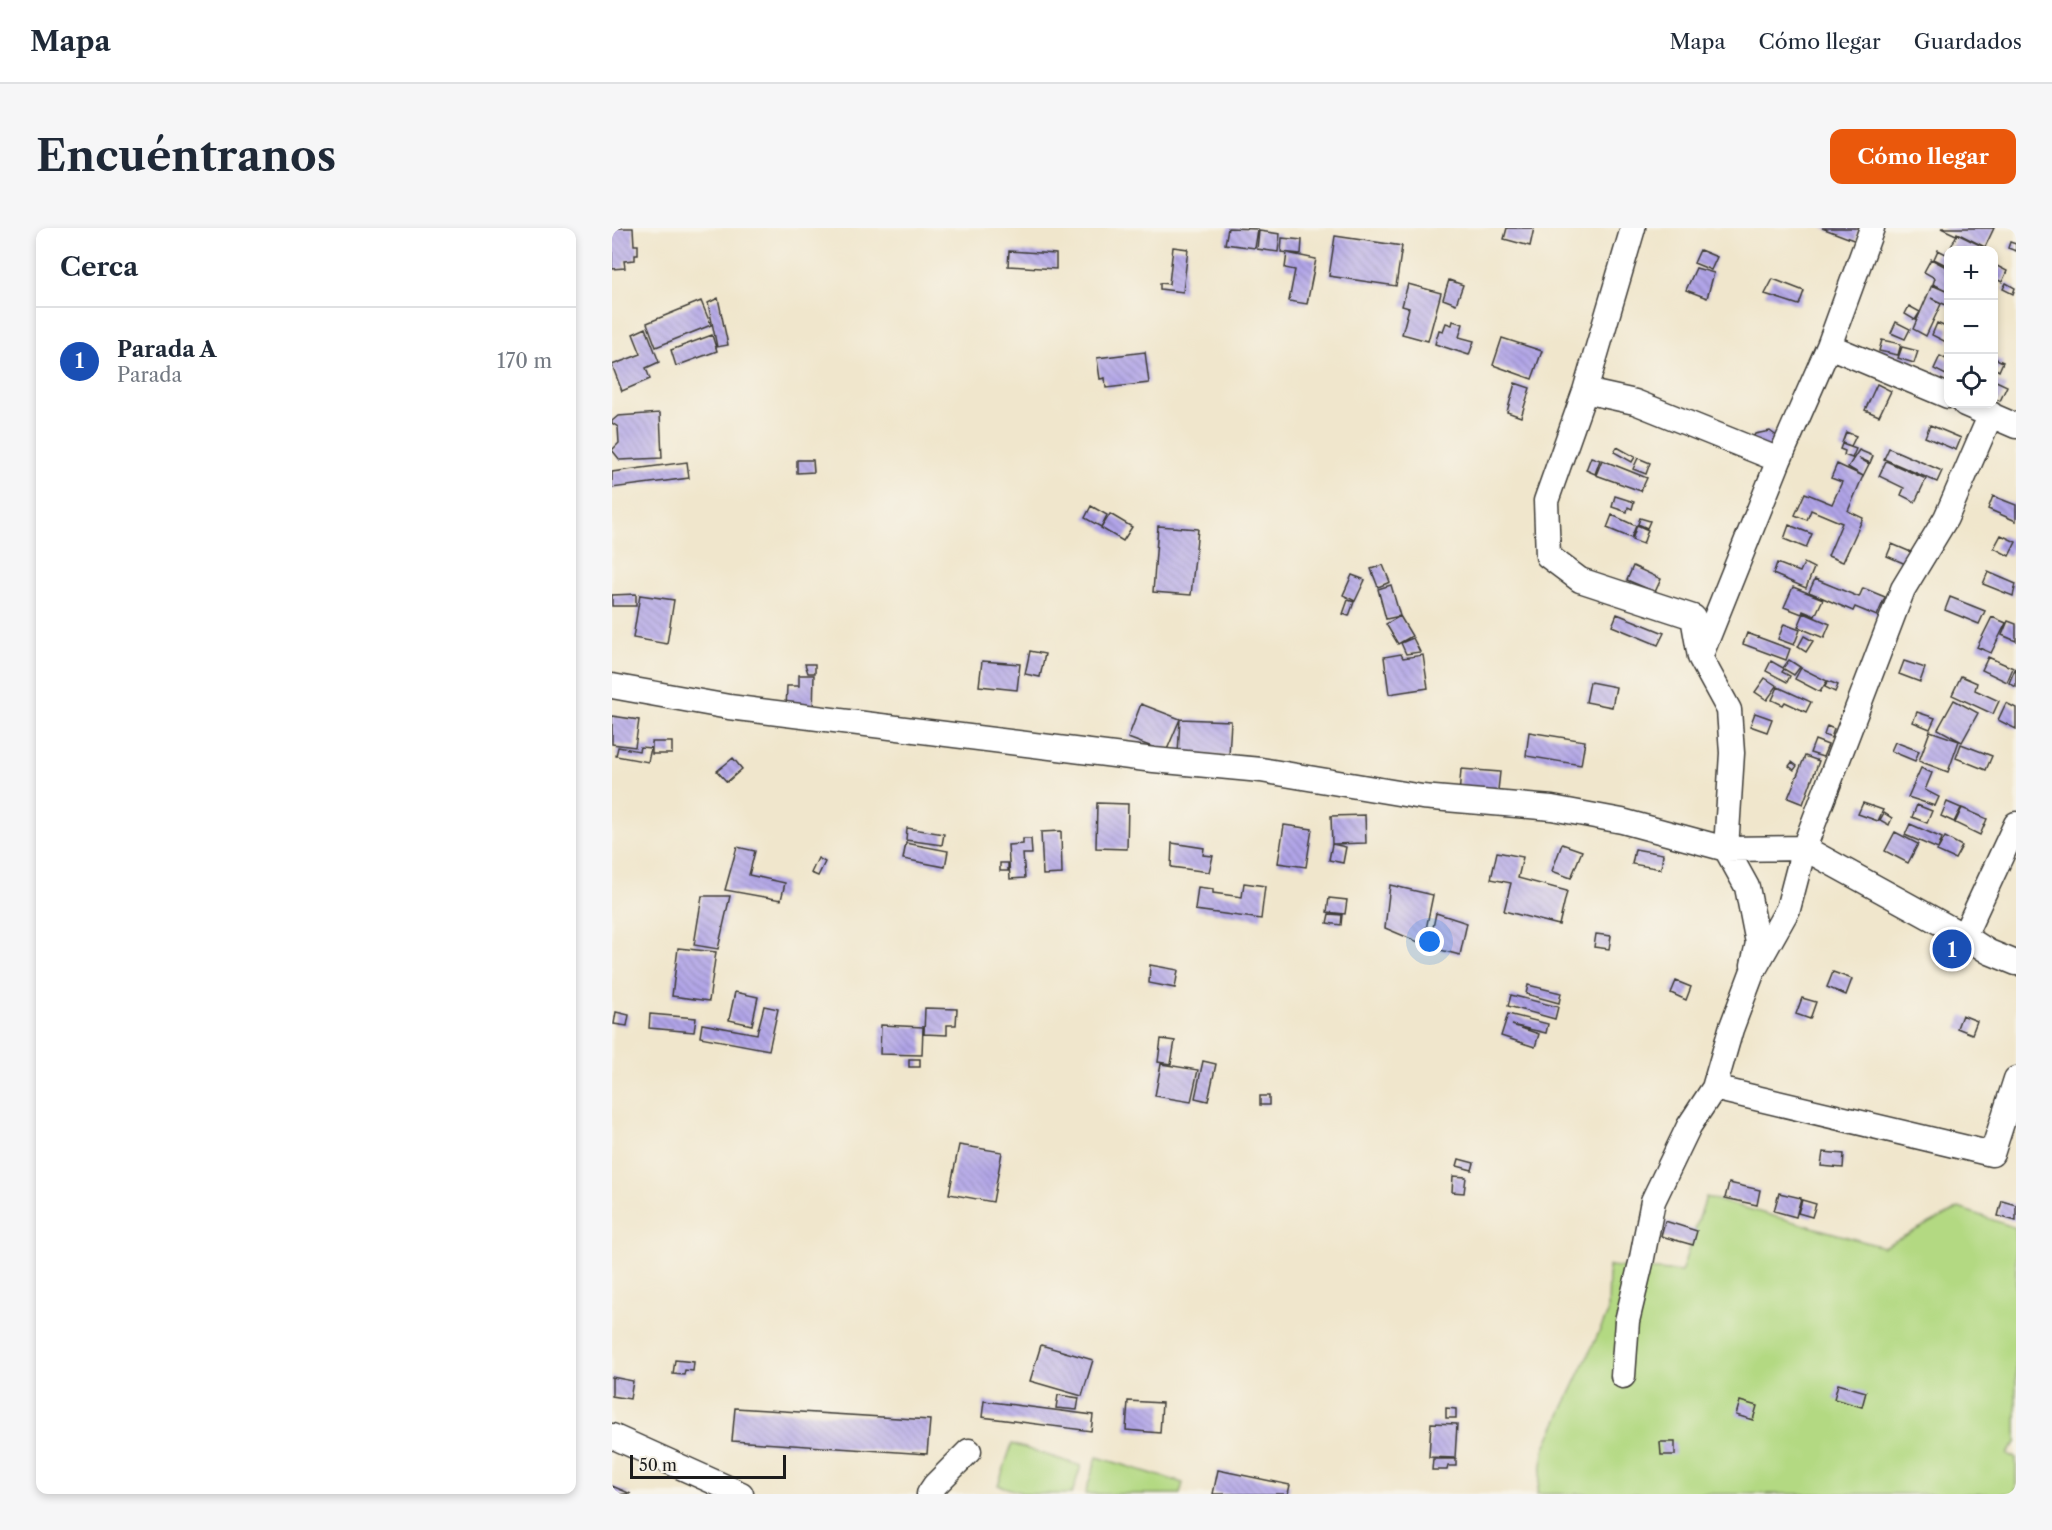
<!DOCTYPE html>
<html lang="es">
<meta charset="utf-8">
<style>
:root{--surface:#fff;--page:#f6f6f7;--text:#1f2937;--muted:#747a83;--line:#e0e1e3;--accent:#ea580c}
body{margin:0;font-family:"Libre Caslon Text",serif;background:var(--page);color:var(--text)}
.controls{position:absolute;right:18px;top:18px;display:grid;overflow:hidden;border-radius:12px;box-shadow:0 3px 9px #0003}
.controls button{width:54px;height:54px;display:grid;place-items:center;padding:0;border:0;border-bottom:2px solid var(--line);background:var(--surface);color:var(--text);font:30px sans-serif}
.scale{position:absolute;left:18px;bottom:15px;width:156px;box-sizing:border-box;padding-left:6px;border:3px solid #1c1c1c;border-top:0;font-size:16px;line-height:21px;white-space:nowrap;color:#1c1c1c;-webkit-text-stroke:4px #f7f3e8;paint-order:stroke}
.you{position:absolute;left:818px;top:714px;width:21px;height:21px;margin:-15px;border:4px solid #fff;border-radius:50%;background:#1a73e8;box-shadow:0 0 0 9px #1a73e833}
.badge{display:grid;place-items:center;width:39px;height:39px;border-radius:50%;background:var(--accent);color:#fff;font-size:20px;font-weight:700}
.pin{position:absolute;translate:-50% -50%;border:3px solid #fff;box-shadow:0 2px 6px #0006}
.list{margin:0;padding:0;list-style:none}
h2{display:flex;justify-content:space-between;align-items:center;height:78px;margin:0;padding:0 24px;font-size:26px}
h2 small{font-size:20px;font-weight:400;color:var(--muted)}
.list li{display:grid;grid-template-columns:39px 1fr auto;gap:18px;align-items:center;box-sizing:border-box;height:108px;padding:0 24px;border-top:2px solid var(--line)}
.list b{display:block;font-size:22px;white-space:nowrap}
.list p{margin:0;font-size:20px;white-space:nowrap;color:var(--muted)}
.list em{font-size:20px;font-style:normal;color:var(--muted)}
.icon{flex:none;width:33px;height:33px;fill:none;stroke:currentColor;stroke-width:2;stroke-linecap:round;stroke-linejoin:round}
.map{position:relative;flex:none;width:1404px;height:1266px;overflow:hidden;border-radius:12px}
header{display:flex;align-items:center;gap:36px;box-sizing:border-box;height:84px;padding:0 30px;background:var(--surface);border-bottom:2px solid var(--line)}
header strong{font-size:28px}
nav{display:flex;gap:33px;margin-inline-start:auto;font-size:21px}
.intro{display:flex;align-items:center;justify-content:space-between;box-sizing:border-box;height:144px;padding:0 36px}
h1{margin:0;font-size:42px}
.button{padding:15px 27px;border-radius:12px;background:var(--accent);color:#fff;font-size:21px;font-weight:700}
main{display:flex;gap:36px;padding:0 36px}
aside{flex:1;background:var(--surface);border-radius:12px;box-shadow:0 3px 9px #0003}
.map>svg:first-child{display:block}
</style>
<header>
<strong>Mapa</strong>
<nav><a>Mapa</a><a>Cómo llegar</a><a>Guardados</a></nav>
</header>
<div class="intro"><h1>Encuéntranos</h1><a class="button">Cómo llegar</a></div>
<main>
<aside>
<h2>Cerca<small></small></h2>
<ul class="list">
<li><span class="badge" style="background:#1a4fb4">1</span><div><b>Parada A</b><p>Parada</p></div><em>170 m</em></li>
</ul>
</aside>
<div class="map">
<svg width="1404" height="1266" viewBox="0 0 1404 1266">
<defs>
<pattern id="building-back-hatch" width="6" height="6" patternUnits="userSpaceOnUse" patternTransform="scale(1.5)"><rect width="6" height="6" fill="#b1a4e8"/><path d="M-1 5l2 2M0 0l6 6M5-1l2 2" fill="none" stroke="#8f85bb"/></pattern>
</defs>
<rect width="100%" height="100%" fill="#f7f3e8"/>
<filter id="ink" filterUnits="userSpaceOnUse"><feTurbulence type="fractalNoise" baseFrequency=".0167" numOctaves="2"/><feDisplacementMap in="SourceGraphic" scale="12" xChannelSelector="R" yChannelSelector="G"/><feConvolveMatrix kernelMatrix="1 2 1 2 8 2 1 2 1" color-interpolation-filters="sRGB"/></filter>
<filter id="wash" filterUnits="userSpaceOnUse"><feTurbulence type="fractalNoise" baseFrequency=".008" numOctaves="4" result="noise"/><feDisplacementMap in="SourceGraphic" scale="24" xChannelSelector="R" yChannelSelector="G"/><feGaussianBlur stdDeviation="1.35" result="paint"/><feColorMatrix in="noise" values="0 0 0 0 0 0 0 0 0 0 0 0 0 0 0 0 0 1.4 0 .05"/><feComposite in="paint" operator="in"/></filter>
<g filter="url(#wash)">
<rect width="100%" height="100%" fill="#f0e6cc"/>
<path fill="#b3d982" stroke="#687a4f" stroke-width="1.5" d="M1094,969L1271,1019L1347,980L1404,1000V1215L1395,1226L1404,1230V1266H925L933,1219L996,1085L997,1038L1069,1044Z
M400,1216L469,1238L460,1266H413L386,1257Z
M485,1229L571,1255L568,1266H473Z"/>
<g id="blocks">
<path fill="url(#building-back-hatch)" d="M0,0H21L22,17H26V27H23V32L12,33L13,40L0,41Z
M616,0L646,1L643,20L613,16Z
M895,0H922L918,18L892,11Z
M1210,0H1246L1244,13Z
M1329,0H1382L1373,19L1345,5L1344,7Z
M647,3L668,6L666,24L645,21Z
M1345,6L1370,18L1367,22H1346L1339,19Z
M723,8L790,18L784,58L717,48Z
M670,10L690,12L689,26L669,24Z
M1398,14L1404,16V23L1396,20Z
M561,19L576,21L571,64L548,61V55L557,56Z
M1088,22L1105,29L1099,42L1082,35Z
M1326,22L1336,27V38L1322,31Z
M397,23L444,26V41L396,38Z
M675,25L704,31L695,76L677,73L683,42L673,40Z
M1319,31L1336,40V63L1321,56L1323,50L1312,44Z
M1383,37L1395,43L1390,54L1382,50Z
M1084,40L1102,45L1095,70L1074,62Z
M1161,51L1192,63L1187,77L1153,66Z
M837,52L851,57L844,76L831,71Z
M1394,55L1403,60L1401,66L1391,61Z
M796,56L829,65L816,113L790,106L797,80L790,78Z
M1320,57L1336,64V78L1319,70L1329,76L1314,108L1301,101Z
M106,70L116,117L105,119L96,75Z
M89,73L99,97L44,119L35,95Z
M1297,78L1308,84L1303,92L1293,86Z
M841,93L851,96L847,109L862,113L857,127L823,116L827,102L831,103L834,95L840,97Z
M1284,94L1298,101L1293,111L1279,105Z
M1325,95L1336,100V115L1320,107Z
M34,100L47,134L34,140L38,151L10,163L0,137L29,126L21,106Z
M100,107L105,123L64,138L59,122Z
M890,110L930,123L920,151L881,137Z
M1270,112L1289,116L1286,127L1267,123Z
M1290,119L1306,123L1302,135L1286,130Z
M533,124L537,155L494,160L493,150L488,151L485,130Z
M1328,128L1336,132V148L1322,141Z
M1382,130L1391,134L1387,143L1382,140Z
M1382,152L1395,158L1388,173L1382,170Z
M903,155L918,160L909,189L895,184Z
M1265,156L1279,163L1267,188L1253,182Z
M48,185L50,230L8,232L0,222L7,215L6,199L0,195V193L6,188Z
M1318,197L1349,210L1344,222L1313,209Z
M1158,203L1171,213L1164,227L1137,216L1143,206Z
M1234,204L1244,208L1239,218L1230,215Z
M1230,216L1244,221L1240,230L1232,227L1233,223L1228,221Z
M1005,219L1023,229L1020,234L1002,224Z
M1277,220L1330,243L1325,254L1272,231Z
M1247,222L1261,228L1258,235L1247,230L1257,236L1251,248L1236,239Z
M979,229L988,232L983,246L974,242Z
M1026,230L1038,235L1034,246L1021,241Z
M185,232H201L202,244L185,245Z
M990,232L1035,250L1029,263L984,247Z
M1274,233L1314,251L1303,274L1289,267L1292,260L1267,248Z
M75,234L77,250L0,260V244Z
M1225,236L1251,248L1236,283L1251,290L1231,334L1216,328L1230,295L1199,282L1195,292L1183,287L1193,265L1220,276L1230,254L1219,250Z
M1003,268L1022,274L1020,281L1016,279L1015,284L1000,279Z
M1381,268L1404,277V293L1376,281Z
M479,278L495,287L489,299L473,290Z
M498,286L520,299L511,313L489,300Z
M1000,287L1024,298L1019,310L995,300Z
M1028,290L1038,293L1035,300L1026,296Z
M1025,297L1036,302L1031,316L1020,312Z
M1177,297L1200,306L1194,320L1172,311Z
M546,298L586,301L579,367L541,364Z
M1389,307L1404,314L1397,328L1382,320Z
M1280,316L1301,325L1296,337L1275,328Z
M1165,335L1188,344L1192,335L1202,340L1194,360L1161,346Z
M771,337L778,354L766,359L759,341Z
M1021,338L1049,351L1043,364L1015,352Z
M1376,344L1404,356L1401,368L1371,356Z
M740,347L753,352L743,373L731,367Z
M1203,351L1247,369L1251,360L1273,369L1265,388L1243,379L1241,383L1197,364Z
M779,357L788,388L774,391L766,361Z
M1181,359L1211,371L1203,388L1191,383L1190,386L1172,379Z
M24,366V378H0V367Z
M28,367L62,372L55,416L21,410Z
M1338,369L1373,383L1367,396L1333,382Z
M736,372L742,374L737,388L731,386Z
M1192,385L1218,396L1212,410L1186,399Z
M1005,386L1052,405L1046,417L1000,398Z
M788,388L800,408L786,416L774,396Z
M1380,389L1394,395L1379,425L1365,419Z
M1396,393L1404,396V413L1390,407Z
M1172,396L1188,402L1182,417L1166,411Z
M1135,405L1178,421L1174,432L1131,416Z
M1192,408L1201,413L1194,424L1186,419Z
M801,410L808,424L794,426L789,415Z
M418,423L433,426L428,449L413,446Z
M789,426L791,430L811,427L816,460L777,466L772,429Z
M1376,429L1401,440L1395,454L1370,442Z
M1177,432L1188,439L1182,447L1172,441L1170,444L1178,448L1175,454L1154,443L1159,433L1171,440Z
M370,433L408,436L405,462L367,458Z
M1292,433L1313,440L1308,454L1287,446Z
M193,436H203V445H196Z
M1404,439V459L1397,455Z
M1189,440L1215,453L1208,464L1183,451Z
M187,447H202L201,483L174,482L175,458H187Z
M1349,448L1365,455L1363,462L1387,473L1381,486L1340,467Z
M1153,450L1165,458L1155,472L1143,464Z
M1216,453L1226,457L1223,464L1213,459Z
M978,454L1004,459L1000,479L974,474Z
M1166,459L1199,474L1194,484L1173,474L1171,477L1160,472Z
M1342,472L1366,485L1350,514L1326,501Z
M1394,475L1404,480V501L1386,492Z
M529,476L568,491L619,493L617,528L566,526L568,491L554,524L516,510Z
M1305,484L1323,490L1318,501L1301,494Z
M1143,485L1160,491L1155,504L1138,498Z
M0,488L27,492L23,519L0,516Z
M1215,498L1222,501L1219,510L1212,507Z
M1318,503L1347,513L1336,544L1307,533Z
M917,504L973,513L969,537L914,528Z
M1203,512L1216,517L1211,529L1198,525Z
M40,514H60V526H40Z
M1283,514L1307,523L1303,533L1279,523Z
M1349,516L1380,528L1374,542L1344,530Z
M6,519L27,523L28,519L39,520L36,534L4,528Z
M1193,528L1207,533L1191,576L1176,570Z
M121,530L130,541L115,554L105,543Z
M1180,534L1185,538L1182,542L1177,538Z
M1309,540L1320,545L1313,562L1327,569L1323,578L1296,569Z
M849,541L888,544L885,571L847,568Z
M1335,574L1349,580L1342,594L1329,588Z
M485,575L516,576L515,621L484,620Z
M1251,575L1271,582L1266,593L1246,586Z
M1305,577L1320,583L1315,595L1300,589Z
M1350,580L1375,591L1368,607L1343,595Z
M1272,585L1280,590L1277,597L1268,592Z
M753,587L754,615L720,616L719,588Z
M1298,596L1330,610L1326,621L1293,607Z
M672,597L700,601L694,639L666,635Z
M295,600L332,606L330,617L294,612Z
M449,603L450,646L431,647L429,604Z
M1283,604L1306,616L1296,635L1273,623Z
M1333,609L1350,618L1343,631L1325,623Z
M411,611H419L420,626H411L413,650L398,651L396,617L411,616Z
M294,615L336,623L333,639L291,631Z
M560,615L592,620L591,627L601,628L597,644L559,639Z
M720,616L734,619L731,635L717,632Z
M950,616L970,623L959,650L940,643Z
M125,619L143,623L137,647L173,655L169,672L113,662Z
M1023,621L1051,626L1049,641L1020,636Z
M885,624L911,629L906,650L955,663L947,697L892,683L899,655L879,651Z
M206,630L213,634L206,648L199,645Z
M388,635H396V643H388Z
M632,655L653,658L649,691L583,682L586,659L601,661V665L630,669Z
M778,657L821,667L811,716L773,700Z
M90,668H118L106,721L82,717Z
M717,670L735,672L733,686L715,684Z
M824,685L855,695L848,727L817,719Z
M717,686L730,687L729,697L715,695Z
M984,706L999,708L997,721L982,719Z
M66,720L104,724L97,773L60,768Z
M538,737L566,742L563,760L537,755Z
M1221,744L1240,751L1234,767L1215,759Z
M1064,753L1079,759L1074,772L1059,765Z
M916,757L949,765L947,775L914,766Z
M123,764L146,769L140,797L117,792Z
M899,767L946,779L943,791L896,778Z
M1190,770L1204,774L1198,791L1184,786Z
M152,778L166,781L157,822L88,809L90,796L145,806Z
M313,780L345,781L344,797H335V807L312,806Z
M4,784L17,787L15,798L2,796Z
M38,786L84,790L82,804L37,800Z
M896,786L936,796L934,805L900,797L927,806L923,819L889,808Z
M1350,787L1365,793L1360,806L1345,800Z
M269,797L311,799L310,827L268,826Z
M549,811L563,813L559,836L546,834Z
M297,831H308V839H297Z
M591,833L604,836L596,873L583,870Z
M549,836L586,842L579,874L543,868Z
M648,868H657V877H648Z
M347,917L390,924L381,974L337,966Z
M1211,924L1232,926L1231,940L1209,938Z
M847,931L862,935L860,942L845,938Z
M841,948L854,949L852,965L840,964Z
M1117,955L1148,962L1145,977L1113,970Z
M1167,965L1189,970L1184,989L1162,983Z
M1190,972L1204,976L1200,989L1186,985Z
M1390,973L1404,977V993L1386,988Z
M1053,993L1085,1003L1081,1017L1049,1008Z
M429,1117L481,1132L470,1168L418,1153Z
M63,1132L82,1134L81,1143L73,1142L72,1147L61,1146Z
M0,1149L21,1153L18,1171L0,1168Z
M1226,1156L1254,1164L1250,1179L1222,1171Z
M446,1167L467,1170L465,1182L444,1180Z
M372,1173L481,1187L479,1203L370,1189Z
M516,1173L550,1175L548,1205L514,1202Z
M1128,1173L1145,1178L1141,1192L1124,1187Z
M123,1180L318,1192L315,1226L120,1213Z
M834,1180L844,1181V1190H834Z
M819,1195L845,1196L843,1230L817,1229Z
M1048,1214H1063V1227H1049Z
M821,1231H844V1238H836L835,1242H820Z
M606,1242L678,1257L676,1266H601Z
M0,1258L19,1266H0Z"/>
</g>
</g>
<g filter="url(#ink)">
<use href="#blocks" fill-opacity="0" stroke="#3c3a36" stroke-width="1.5"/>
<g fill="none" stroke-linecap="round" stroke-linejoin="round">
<g stroke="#3c3a36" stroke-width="27">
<path id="street" d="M1021,0L973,163L934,273L936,328L968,352L1081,389L1088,429L1117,482L1120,525L1114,621L1135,659L1146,715L1141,737
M1217,118L1336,168
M973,163L1023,174L1167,232
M1353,176L1404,198
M1088,429L1167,232L1217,118L1260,0
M0,458L117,479L542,532L649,542L810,569L940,580L1010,593L1114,621L1192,620L1352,708L1377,724L1404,735
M1352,708L1404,596
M1102,860L1380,926L1404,851
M1011,1148L1015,1093L1029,1035L1041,973L1077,898L1102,860L1119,801L1140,745L1176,681L1192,620L1291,361L1334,290L1379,186
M0,1208L129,1266
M317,1266L323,1257L357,1223"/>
</g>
<use href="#street" stroke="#fff" stroke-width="24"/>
</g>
</g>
</svg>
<div class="controls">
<button>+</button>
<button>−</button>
<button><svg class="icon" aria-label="locate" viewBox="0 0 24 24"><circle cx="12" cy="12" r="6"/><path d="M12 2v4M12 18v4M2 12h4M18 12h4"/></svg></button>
</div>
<div class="scale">50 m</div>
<div class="you"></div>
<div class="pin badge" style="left:1340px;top:721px;background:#1a4fb4">1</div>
</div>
</main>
